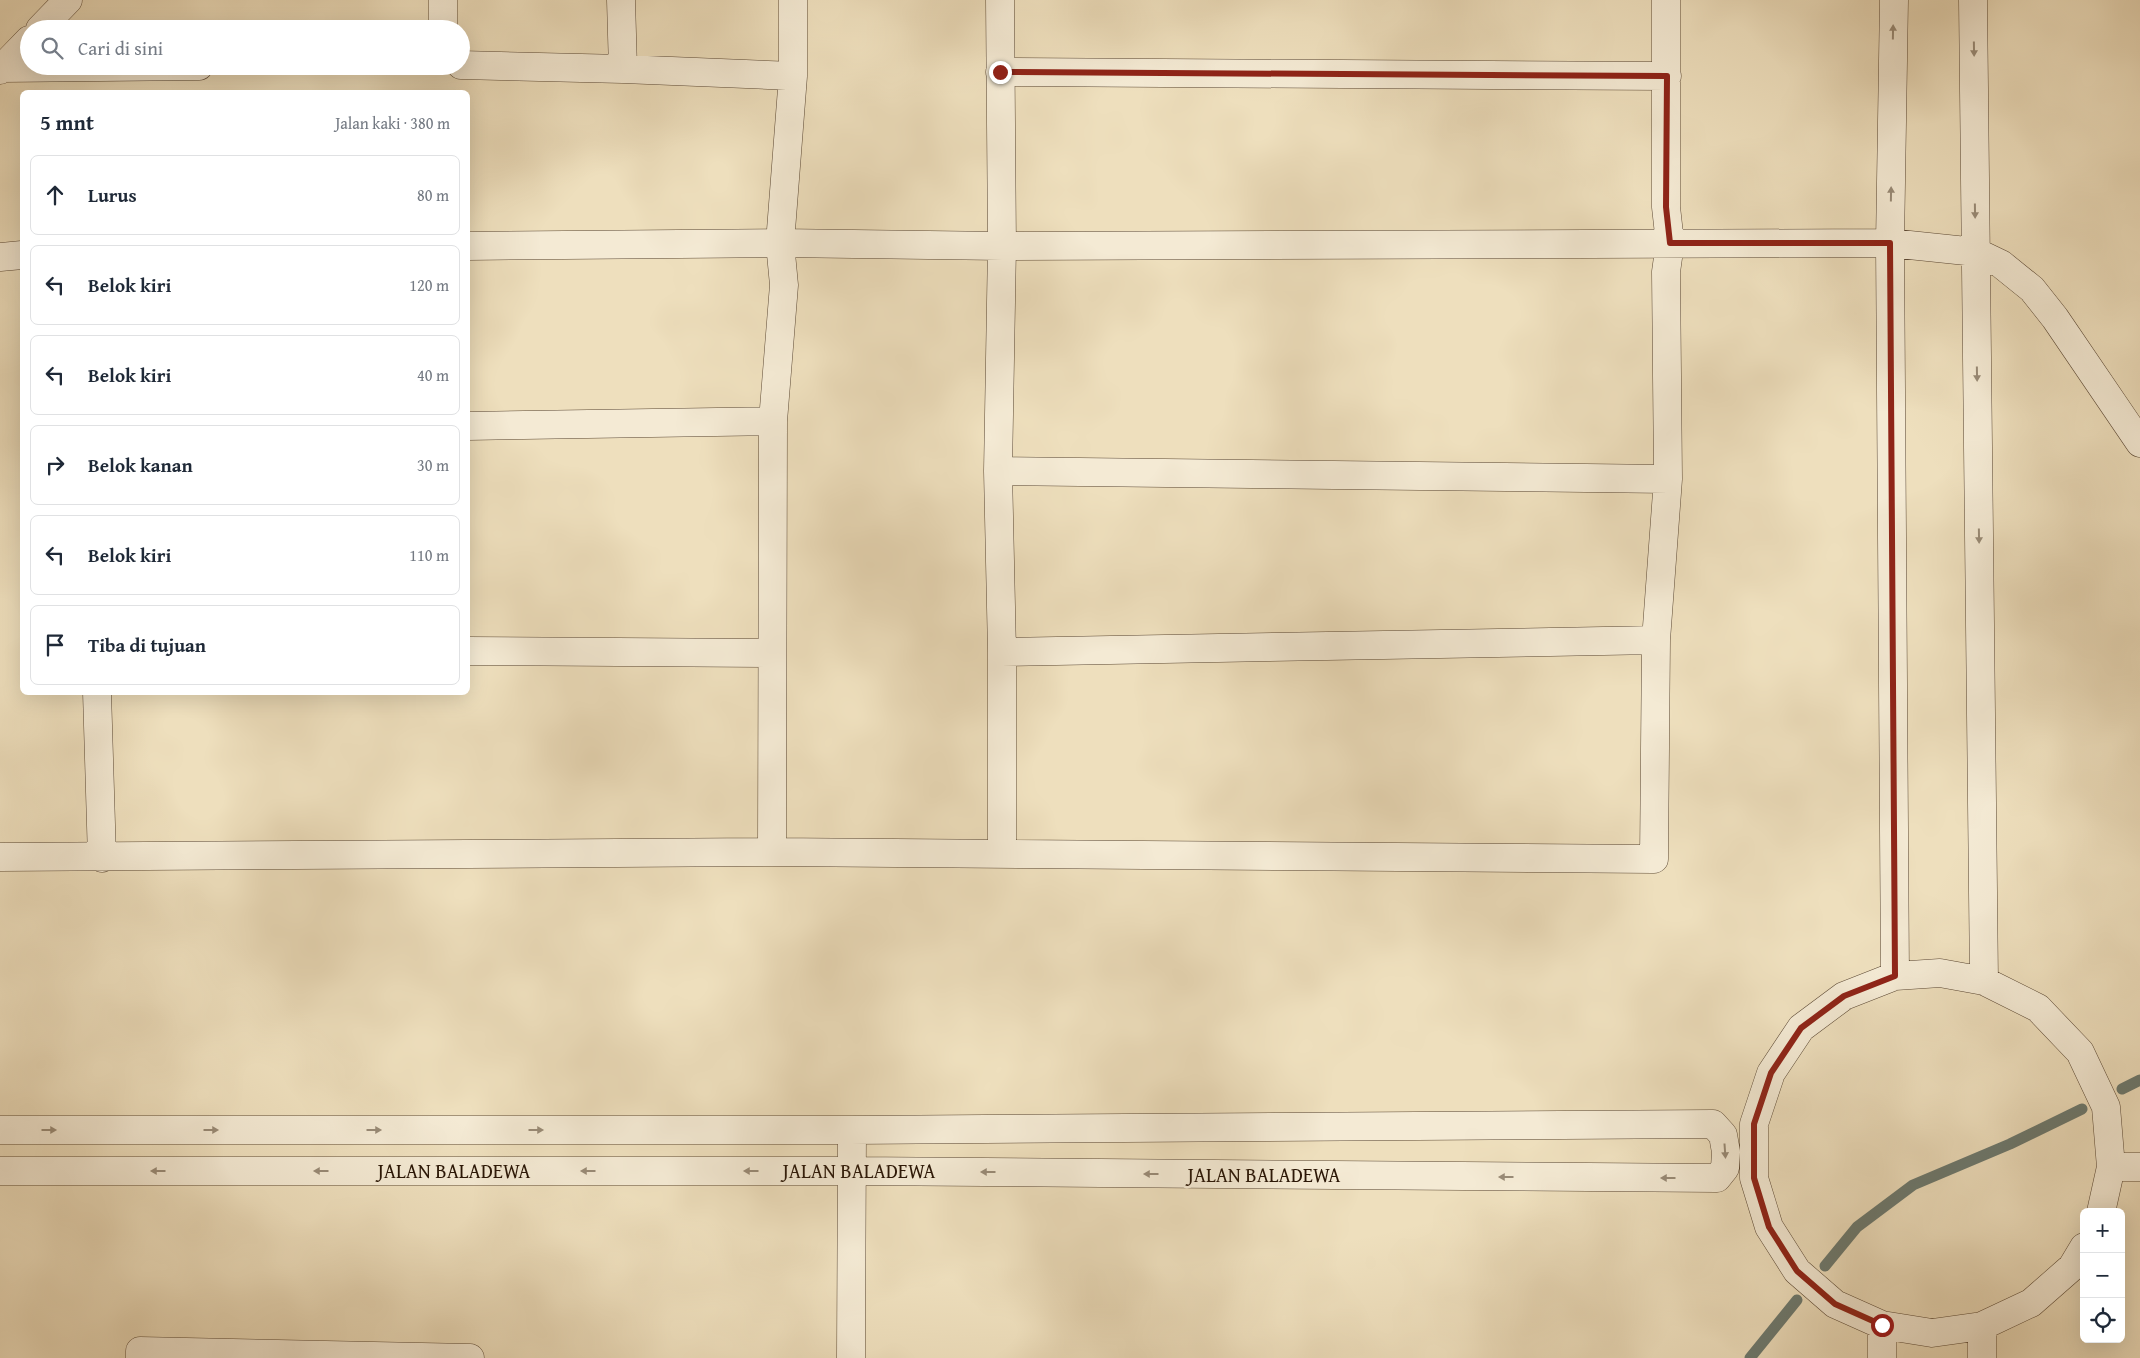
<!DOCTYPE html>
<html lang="id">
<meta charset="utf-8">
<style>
:root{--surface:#fff;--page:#f2f2f3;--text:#1f2937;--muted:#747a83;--line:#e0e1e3}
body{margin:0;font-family:"Gentium Book Plus",serif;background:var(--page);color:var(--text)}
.controls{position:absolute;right:15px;bottom:15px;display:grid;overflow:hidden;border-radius:8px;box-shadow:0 5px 20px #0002}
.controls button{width:45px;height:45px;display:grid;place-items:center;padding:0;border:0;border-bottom:1px solid var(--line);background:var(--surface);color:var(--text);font:25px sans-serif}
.stop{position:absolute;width:15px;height:15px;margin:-11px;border:4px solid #8f2418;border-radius:50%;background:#fff}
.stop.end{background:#8f2418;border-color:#fff;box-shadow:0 1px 5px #0008}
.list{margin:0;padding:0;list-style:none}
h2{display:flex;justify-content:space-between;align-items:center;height:65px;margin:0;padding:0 20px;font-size:21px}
h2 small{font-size:16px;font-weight:400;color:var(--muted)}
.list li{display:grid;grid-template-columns:32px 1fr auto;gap:15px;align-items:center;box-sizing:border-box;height:80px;margin:0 10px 10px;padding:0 10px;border:1px solid var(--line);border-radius:8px}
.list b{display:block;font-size:19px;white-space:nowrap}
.list em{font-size:16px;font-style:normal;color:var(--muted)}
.icon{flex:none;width:28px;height:28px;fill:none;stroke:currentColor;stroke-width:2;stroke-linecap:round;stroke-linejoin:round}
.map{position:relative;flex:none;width:2140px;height:1358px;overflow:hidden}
.search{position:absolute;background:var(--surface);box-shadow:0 5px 20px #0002;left:20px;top:20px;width:450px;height:55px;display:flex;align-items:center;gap:12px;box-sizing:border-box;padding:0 18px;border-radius:28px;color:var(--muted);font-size:19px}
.panel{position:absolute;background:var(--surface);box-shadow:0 5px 20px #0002;left:20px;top:90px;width:450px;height:605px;border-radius:8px}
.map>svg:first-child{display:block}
</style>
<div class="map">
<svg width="2140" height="1358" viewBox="0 0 2140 1358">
<rect width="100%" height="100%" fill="#eedfbd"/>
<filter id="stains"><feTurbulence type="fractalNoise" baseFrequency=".004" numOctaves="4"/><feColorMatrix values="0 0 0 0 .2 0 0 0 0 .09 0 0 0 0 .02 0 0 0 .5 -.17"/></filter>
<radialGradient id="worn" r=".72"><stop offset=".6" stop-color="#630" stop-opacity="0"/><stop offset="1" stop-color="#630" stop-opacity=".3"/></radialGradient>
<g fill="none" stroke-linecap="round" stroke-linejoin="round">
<path stroke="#6d7a70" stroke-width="11" d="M2122,1089L2140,1080
M1825,1266L1857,1227L1913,1185L2010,1144L2082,1109
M1750,1358L1797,1300"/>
<g stroke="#5b4834" stroke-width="29">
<path id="minor" d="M621,0L623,69
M1000,0L1002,246L998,471L1002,652V854
M1894,0L1890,243L1895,976
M1973,0L1984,981
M40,29L68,0
M443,29V0
M461,65L623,69L793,76
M2,68L199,66
M0,70L29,40
M1000,72L1667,76
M468,246L780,243L1002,246L1890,243L1976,252L2001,264L2032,289L2055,318L2140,443
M0,257L22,255
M468,426L773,421
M998,471L1668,479
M468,651L772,653
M1002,652L1656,640
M97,692L102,858
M772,852L773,421L784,285L780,243L793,76V0
M0,857L772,852L1654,859L1656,640L1668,479L1666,272L1670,243L1666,207V0
M0,1130H852L1713,1124L1723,1135L1726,1152L1725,1168L1717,1178L852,1171H0
M2111,1167H2140
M2084,1247L2072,1267L2031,1303L1982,1326L1932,1333L1882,1325L1835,1304L1797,1271L1769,1227L1754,1178V1124L1771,1073L1801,1028L1844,996L1895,976L1940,973L1984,981L2038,1008L2080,1052L2106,1107L2111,1167L2101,1212
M140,1358V1351L470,1358
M851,1358L852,1130
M1882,1358V1325
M1982,1358V1326"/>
</g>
<use href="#minor" stroke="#f4ead4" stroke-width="28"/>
</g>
<defs><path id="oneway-solid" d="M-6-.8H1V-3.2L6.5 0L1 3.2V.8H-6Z" transform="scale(1.25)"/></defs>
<g fill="#998b77">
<use href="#oneway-solid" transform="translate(1893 32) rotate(-89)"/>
<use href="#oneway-solid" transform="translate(1974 49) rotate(89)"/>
<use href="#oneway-solid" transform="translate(1891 194) rotate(-89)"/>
<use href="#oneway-solid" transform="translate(1975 211) rotate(89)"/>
<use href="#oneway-solid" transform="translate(1977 374) rotate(89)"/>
<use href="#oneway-solid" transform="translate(1979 536) rotate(89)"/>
<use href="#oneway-solid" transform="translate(49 1130)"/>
<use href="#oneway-solid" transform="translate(211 1130)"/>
<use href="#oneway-solid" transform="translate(374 1130)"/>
<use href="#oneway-solid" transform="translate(536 1130)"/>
<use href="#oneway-solid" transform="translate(1725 1151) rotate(86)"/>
<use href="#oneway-solid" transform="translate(158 1171) rotate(180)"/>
<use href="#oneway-solid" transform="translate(321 1171) rotate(180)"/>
<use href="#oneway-solid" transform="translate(588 1171) rotate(180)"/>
<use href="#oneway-solid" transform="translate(751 1171) rotate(180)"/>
<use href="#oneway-solid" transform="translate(988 1172) rotate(-180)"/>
<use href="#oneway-solid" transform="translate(1151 1174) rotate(-180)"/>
<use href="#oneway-solid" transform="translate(1506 1177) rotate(-180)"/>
<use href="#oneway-solid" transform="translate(1668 1178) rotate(-180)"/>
</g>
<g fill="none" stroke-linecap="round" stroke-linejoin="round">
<path stroke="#8f2418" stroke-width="6" d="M1000,72L1667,76L1666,207L1670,243H1890L1895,976L1844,996L1801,1028L1771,1073L1754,1124V1178L1769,1227L1797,1271L1835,1304L1882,1325"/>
</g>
<g text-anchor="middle" stroke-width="5" stroke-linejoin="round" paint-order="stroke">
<g font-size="20" fill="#2a1606" stroke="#f4ead4">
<text x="454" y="1178">JALAN BALADEWA</text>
<text x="859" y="1178">JALAN BALADEWA</text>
<text x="1264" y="1182">JALAN BALADEWA</text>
</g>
</g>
<rect width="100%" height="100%" filter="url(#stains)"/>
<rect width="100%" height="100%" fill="url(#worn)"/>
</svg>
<div class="controls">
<button>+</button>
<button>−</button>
<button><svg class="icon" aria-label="locate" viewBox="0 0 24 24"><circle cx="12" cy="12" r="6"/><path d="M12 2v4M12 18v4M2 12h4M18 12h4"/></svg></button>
</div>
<div class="stop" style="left:1882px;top:1325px"></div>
<div class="stop end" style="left:1000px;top:72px"></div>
<div class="search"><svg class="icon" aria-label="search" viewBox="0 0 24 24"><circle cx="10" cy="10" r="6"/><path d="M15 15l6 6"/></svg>Cari di sini</div>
<section class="panel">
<h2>5 mnt<small>Jalan kaki · 380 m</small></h2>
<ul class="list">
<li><svg class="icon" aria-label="ahead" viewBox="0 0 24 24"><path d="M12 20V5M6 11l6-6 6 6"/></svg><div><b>Lurus</b></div><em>80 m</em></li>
<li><svg class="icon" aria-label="left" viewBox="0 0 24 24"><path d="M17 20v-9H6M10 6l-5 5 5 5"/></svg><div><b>Belok kiri</b></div><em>120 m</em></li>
<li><svg class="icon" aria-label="left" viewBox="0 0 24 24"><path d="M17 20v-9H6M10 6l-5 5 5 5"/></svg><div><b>Belok kiri</b></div><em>40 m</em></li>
<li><svg class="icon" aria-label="right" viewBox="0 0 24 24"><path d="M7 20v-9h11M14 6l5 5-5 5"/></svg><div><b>Belok kanan</b></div><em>30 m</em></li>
<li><svg class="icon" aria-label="left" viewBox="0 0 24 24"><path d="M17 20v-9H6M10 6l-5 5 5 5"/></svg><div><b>Belok kiri</b></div><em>110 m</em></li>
<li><svg class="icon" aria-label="arrive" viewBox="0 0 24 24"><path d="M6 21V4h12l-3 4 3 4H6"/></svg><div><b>Tiba di tujuan</b></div></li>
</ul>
</section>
</div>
